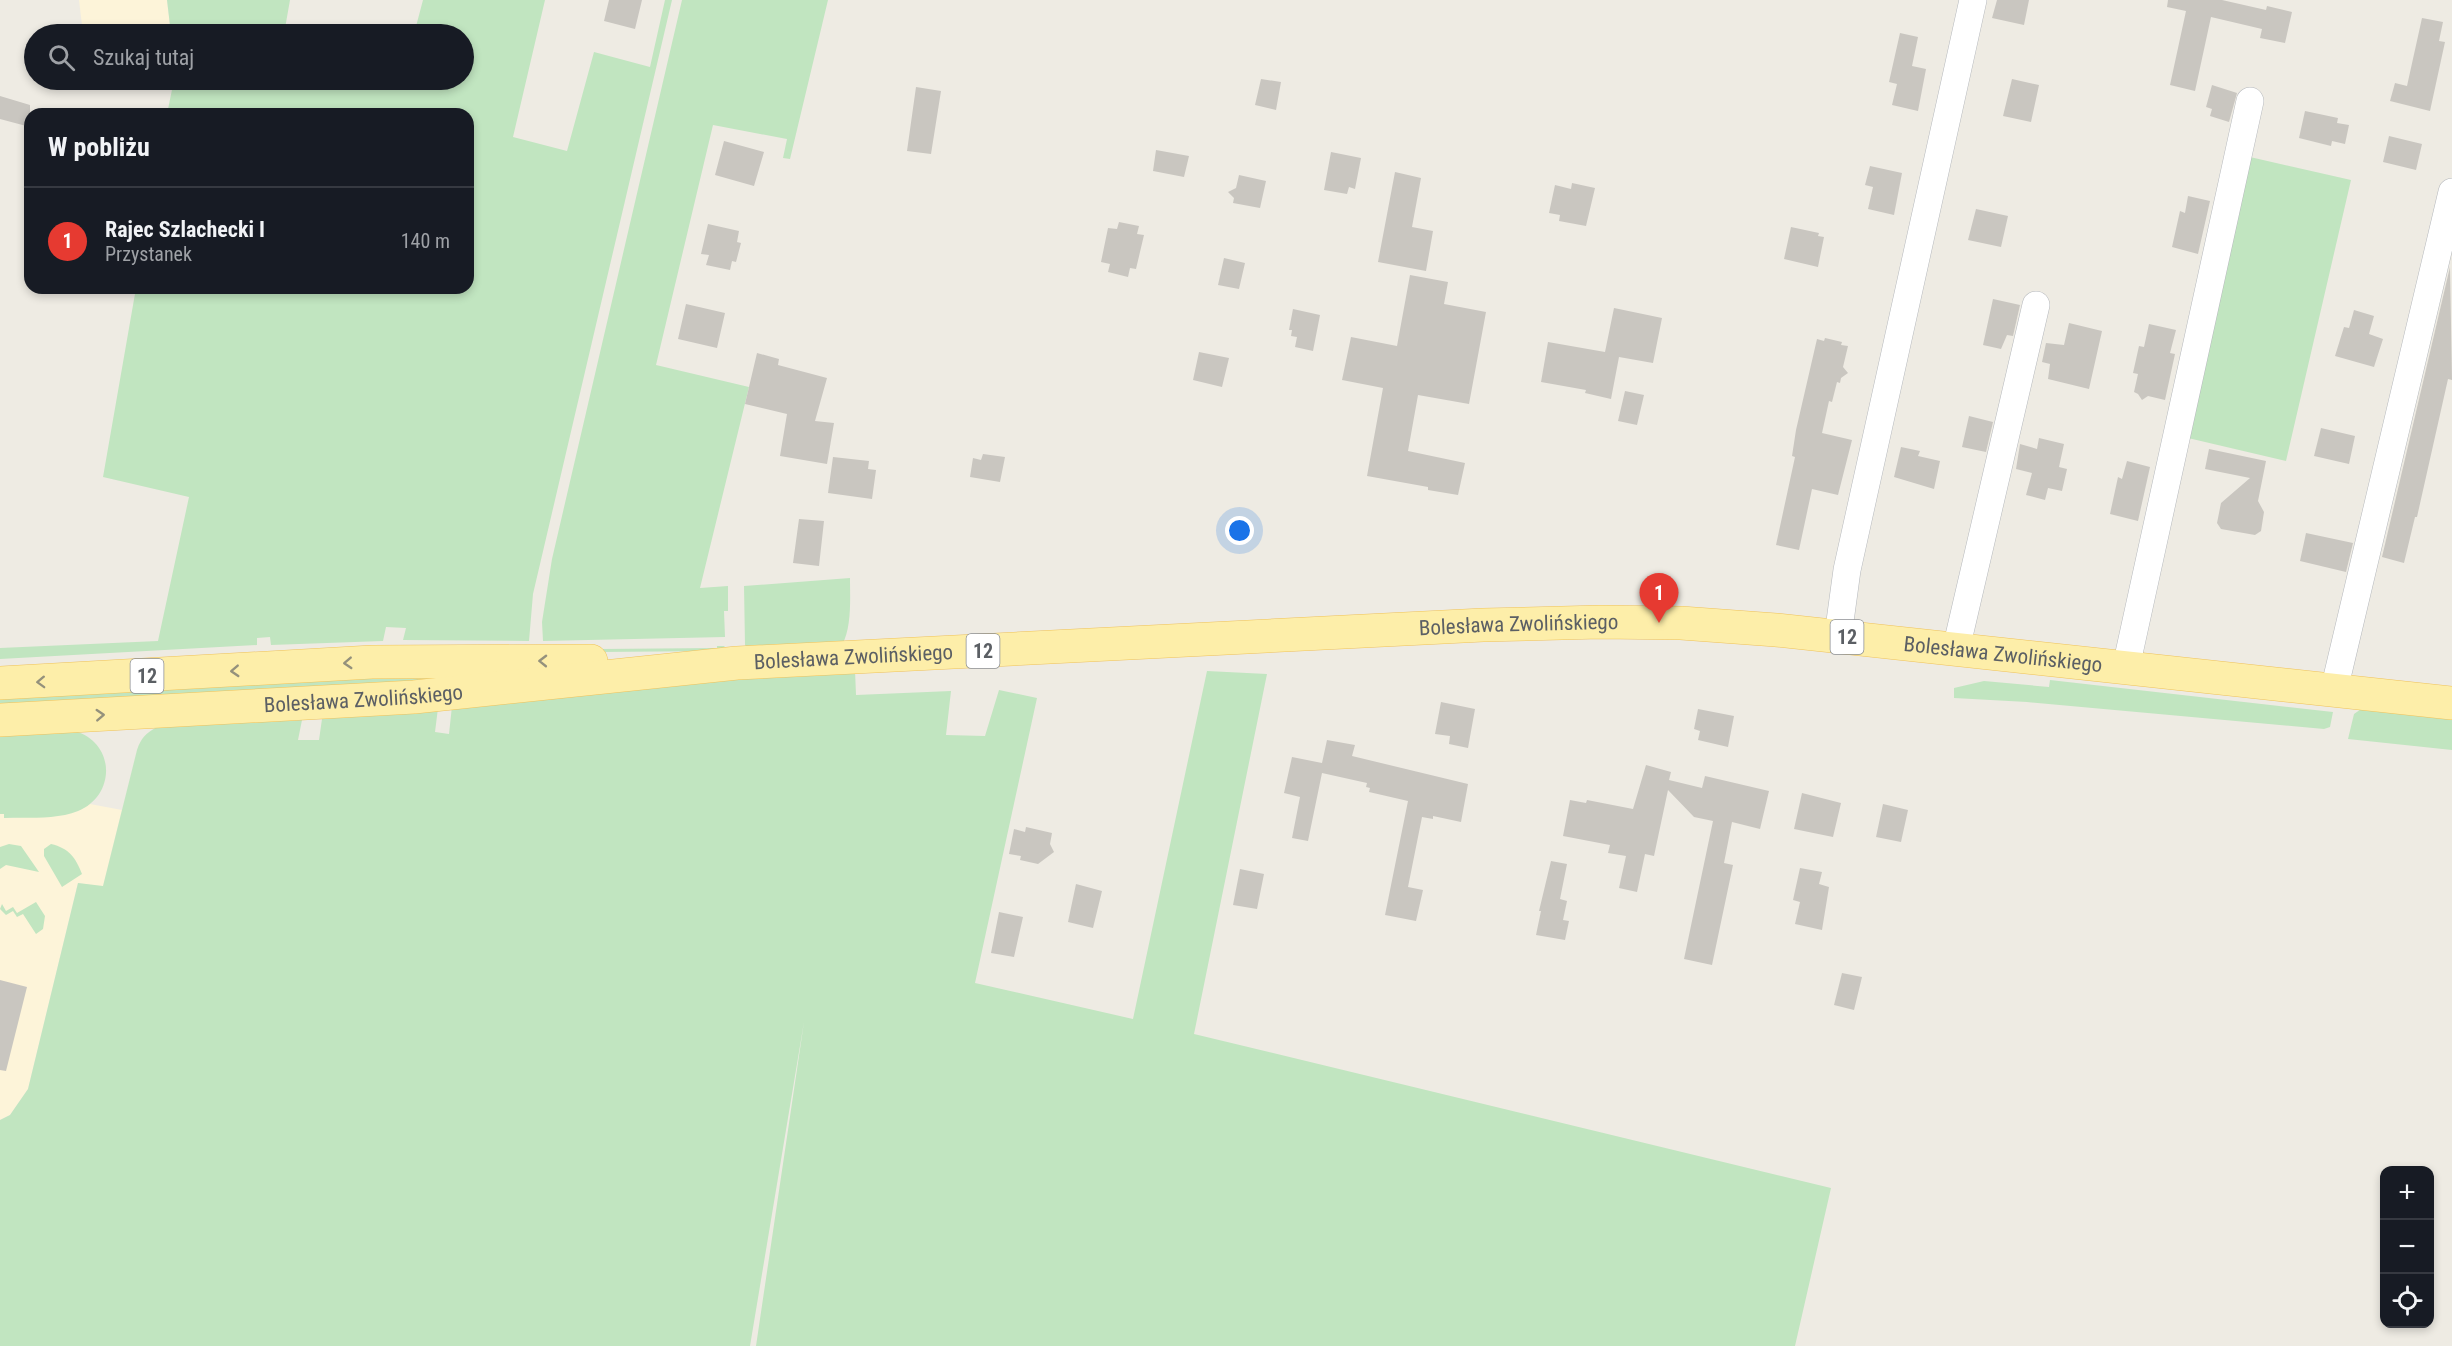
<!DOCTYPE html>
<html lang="pl">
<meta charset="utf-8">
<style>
:root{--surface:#171b24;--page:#242831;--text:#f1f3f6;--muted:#9ea1a6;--line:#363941;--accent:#e63a31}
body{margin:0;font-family:"Roboto Condensed",sans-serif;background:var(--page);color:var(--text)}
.controls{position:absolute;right:18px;bottom:18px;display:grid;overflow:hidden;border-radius:12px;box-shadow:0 3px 9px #0003}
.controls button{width:54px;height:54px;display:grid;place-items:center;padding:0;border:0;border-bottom:2px solid var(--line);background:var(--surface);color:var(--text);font:30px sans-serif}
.you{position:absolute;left:1240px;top:531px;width:21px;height:21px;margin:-15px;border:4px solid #fff;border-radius:50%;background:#1a73e8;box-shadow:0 0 0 9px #1a73e833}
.badge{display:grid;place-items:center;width:39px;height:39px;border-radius:50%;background:var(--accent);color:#fff;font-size:20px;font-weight:700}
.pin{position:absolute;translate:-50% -50px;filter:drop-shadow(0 2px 3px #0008)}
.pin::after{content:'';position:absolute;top:32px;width:21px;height:18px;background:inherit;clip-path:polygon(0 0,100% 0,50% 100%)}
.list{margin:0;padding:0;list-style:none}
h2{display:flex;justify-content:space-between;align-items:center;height:78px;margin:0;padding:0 24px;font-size:26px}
h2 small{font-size:20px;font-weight:400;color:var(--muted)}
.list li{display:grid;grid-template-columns:39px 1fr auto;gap:18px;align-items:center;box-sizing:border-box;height:108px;padding:0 24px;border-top:2px solid var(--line)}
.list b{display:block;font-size:22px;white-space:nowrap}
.list p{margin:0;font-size:20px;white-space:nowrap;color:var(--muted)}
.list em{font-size:20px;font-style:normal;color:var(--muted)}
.icon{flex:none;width:33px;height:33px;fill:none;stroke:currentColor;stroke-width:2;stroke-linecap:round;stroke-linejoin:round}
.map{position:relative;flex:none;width:2452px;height:1346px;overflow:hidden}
.search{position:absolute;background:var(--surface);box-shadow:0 3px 9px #0003;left:24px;top:24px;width:450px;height:66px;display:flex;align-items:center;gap:15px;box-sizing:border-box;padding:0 21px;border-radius:33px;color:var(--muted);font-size:22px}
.panel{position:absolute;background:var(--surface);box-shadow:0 3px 9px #0003;left:24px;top:108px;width:450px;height:186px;border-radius:18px}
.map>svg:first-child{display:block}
</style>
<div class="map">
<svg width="2452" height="1346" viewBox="0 0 2452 1346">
<rect width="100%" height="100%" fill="#eeebe3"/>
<path fill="#fdf4d9" d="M79,0H167L171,34H83Z
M90,804L122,810L103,887L78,883L28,1089L10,1115L0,1120V814H4V818L62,815L78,811Z"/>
<path fill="#c1e5c0" d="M167,0H290L284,34H171Z
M423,0H545L513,137L567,151L594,52L650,67L665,0H672L533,594L529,641L403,640L406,628L386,627L383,641L271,645L270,637L257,638V645L0,659V648L158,641L189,497L103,477L136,288H468V114H167L174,80H464V34H414Z
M682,0H828L790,159L783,158L787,139L713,125L656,365L749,387L700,588L728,586V611H724L725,637L543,641L542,622L552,559Z
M2250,157L2351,180L2286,461L2188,438Z
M850,578C850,598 852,627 842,645L749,650L745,645L744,586Z
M717,646H725L720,651L599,652V649L717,648Z
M855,670L856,695L951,691L946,735L985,736L999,690L1037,698L975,983L1133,1019L1207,671L1267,674L1194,1034L1831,1188L1795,1346H756L804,1022L750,1346H0V1120L10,1115L28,1089L78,883L103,886L137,750C141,738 146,733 157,727L302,720L298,740H319L322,719L438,708L435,732L449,734L452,706L456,702Z
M460,672L543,673L0,708V695Z
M2050,680L2333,712L2330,727L2324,729L2027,702L1954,698V688L1984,681L2049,687Z
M2364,707L2452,717V750L2348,739L2354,714Z
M71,730C116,740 117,795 78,811C56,820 27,817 4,818V814H0V734Z
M9,844L21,846L39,872L6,865L0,869V847Z
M51,844C69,848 76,858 82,874L62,887L44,856V849Z
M36,902L45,916L43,929L36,934L23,914L17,917L13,911L6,915L0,909L2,904L6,911L13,907L17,913Z"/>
<path fill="#c9c6c0" d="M609,0H642L635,29L604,21Z
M1997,0H2029L2024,25L1992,18Z
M2168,0H2222L2266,10L2267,6L2292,12L2285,43L2260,38L2262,29L2211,17L2195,91L2170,85L2186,11L2167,7Z
M2422,18L2443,22L2439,41L2445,42L2430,111L2390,101L2395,83L2407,86Z
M1900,33L1918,37L1912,66L1926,69L1918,111L1892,105L1897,84L1889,82Z
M1261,79L1281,82L1276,110L1255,105Z
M2012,79L2039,85L2031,122L2003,116Z
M2212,85L2237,93L2229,122L2210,116L2212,109L2206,107Z
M916,87L941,91L931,154L907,151Z
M0,96L30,105V127L0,119Z
M2305,111L2338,118L2337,123L2349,125L2345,144L2332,141L2331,146L2299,138Z
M2389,136L2422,144L2416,170L2383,162Z
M724,141L764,152L754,186L715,175Z
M1156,150L1189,156L1184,177L1153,171Z
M1331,152L1361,158L1355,189L1349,187L1347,194L1324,190Z
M1870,166L1902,173L1894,215L1868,209L1873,187L1865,185Z
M1395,172L1421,178L1412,227L1433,231L1426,271L1378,262Z
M1239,175L1266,181L1260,208L1233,203L1234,198L1228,192L1236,188Z
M1572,183L1595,188L1586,226L1559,221L1560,215L1549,213L1555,185L1571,189Z
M2188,196L2210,201L2198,254L2172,247L2180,211L2185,213Z
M1976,209L2008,216L2001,247L1968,240Z
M1119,222L1139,226L1137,234L1144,235L1136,269L1130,268L1128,277L1108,272L1110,264L1101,262L1108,228L1117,229Z
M708,224L739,231L737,242L741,243L736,262L732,261L730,270L706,265L709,255L701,254Z
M1791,227L1819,233L1818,236L1824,237L1818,267L1784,259Z
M1224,258L1245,263L1239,289L1218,285Z
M2450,267L2452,380L2448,379L2417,517H2415L2404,563L2382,557Z
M1410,275L1448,282L1444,304L1486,312L1469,404L1418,395L1408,451L1465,463L1458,495L1428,490V487L1367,476L1383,388L1342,380L1351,337L1397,346Z
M1993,299L2020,305L2013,336L2007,335L2001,349L1983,345Z
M686,304L725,313L717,348L678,339Z
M1614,308L1662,318L1653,363L1619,357L1611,399L1585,393L1586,390L1541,382L1548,342L1605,352Z
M1293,309L1320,315L1313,351L1295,347L1297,337L1291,336L1292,330H1289Z
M2354,310L2374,316L2369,334L2383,339L2374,367L2335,356L2344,327L2349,328Z
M2069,323L2102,331L2089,389L2048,379L2050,364L2042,362L2046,343L2064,345Z
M2149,324L2176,330L2170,353L2175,354L2165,400L2148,396L2142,400L2138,394L2134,392L2138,374L2133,373L2139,346L2144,347Z
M1825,338L1842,342L1841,345L1848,346L1843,367L1848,373L1841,378L1840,383L1837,382L1832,402L1829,401L1822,433L1852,440L1838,495L1812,489L1799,550L1776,545L1795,457L1792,456L1796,430L1817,339L1824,341Z
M1199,352L1229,358L1222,387L1193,380Z
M757,353L779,359L778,365L827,378L815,421L834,423L827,464L780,456L787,414L745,404Z
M1625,391L1644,395L1637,425L1618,421Z
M1969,416L1993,422L1986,452L1962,447Z
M2321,428L2355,436L2349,464L2314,456Z
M2039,438L2064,444L2059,467L2067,469L2062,491L2048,488L2045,500L2026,495L2032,473L2016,469L2020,444L2037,449Z
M1901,447L1920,451L1918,456L1940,461L1934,489L1894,477Z
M2209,449L2266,461L2258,501L2264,512L2261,531L2255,535L2221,529L2217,523L2221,503L2250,478L2205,469Z
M983,454L1005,457L1000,482L970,477L973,458L981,460Z
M833,457L869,461L868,469L876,470L872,499L828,493Z
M2127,461L2150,467L2138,521L2110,514L2118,477L2122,479Z
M799,519L824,521L819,566L793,563Z
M2306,533L2353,543L2346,572L2300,561Z
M1441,702L1475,709L1468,748L1449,744L1450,736L1435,734Z
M1698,709L1734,716L1728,747L1698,740L1700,731L1694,729Z
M1327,740L1355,745L1352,756L1468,784L1461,822L1433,816V819L1422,817L1408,887L1423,890L1416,921L1385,915L1408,801L1369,792L1370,788L1366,787L1367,783L1322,773L1308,841L1292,838L1300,797L1284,793L1292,757L1322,763Z
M1646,765L1671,772L1669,780L1702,788L1705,776L1769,791L1760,829L1732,822L1724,863L1733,865L1712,965L1684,959L1713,821L1694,817L1668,790L1654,856L1645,854L1637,892L1619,888L1626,856L1608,853L1610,845L1563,836L1570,800L1586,803L1587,800L1633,809Z
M1802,793L1841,803L1833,837L1794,829Z
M1883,804L1908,810L1901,842L1876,837Z
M1026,827L1052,833L1050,844L1054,852L1038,864L1020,860L1021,856L1009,854L1014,829L1025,832Z
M1551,861L1567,864L1560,899L1567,901L1563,920L1569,921L1565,940L1536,935L1541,911H1539Z
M1800,868L1822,872L1819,884L1829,887L1822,930L1795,924L1800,902L1793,900Z
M1240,869L1264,874L1257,909L1233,905Z
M1076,884L1102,891L1093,928L1068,922Z
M999,912L1023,917L1014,957L991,953Z
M1842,973L1862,977L1854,1010L1834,1005Z
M0,980L27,987L6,1071L0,1070Z"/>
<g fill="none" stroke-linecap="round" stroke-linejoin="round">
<g stroke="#b6b9bd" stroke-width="28">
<path id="minor" d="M1838,636L1847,570L1973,0
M1956,649L2036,305
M2126,667L2250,101
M2334,690L2452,192"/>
</g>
<g stroke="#efc25b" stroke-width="34">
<g id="major">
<path d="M0,683L372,662L591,661"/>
<path id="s1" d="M0,720L414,697L737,663L1483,625L1600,622L1681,623L1776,630L2452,703"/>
</g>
</g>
<use href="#minor" stroke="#fff" stroke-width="27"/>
<use href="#major" stroke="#fdeea9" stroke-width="33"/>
</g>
<defs><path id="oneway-chevron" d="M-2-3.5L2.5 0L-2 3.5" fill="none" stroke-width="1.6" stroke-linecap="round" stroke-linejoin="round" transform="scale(1.5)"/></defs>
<g stroke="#94917c">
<use href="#oneway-chevron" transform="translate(543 661) rotate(-179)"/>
<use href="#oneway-chevron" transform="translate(348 663) rotate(177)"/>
<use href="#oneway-chevron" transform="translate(235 671) rotate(177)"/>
<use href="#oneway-chevron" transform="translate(41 682) rotate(178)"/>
<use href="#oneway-chevron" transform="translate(100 715) rotate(-3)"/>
</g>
<g text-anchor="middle" stroke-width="4.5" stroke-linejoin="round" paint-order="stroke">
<g fill="#fff" stroke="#8c8f92" stroke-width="1.5">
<rect x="1830.5" y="620" width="33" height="34" rx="4.5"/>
<rect x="966.5" y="634" width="33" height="34" rx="4.5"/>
<rect x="130.5" y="659" width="33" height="34" rx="4.5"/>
</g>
<g font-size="20" font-weight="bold" fill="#5b5f64">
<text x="1847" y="644">12</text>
<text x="983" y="658">12</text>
<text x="147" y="683">12</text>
</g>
<g font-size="21" fill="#5b5f64" stroke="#fff">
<text dy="7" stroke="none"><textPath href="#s1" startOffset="1522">Bolesława Zwolińskiego</textPath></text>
<text dy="7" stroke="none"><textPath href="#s1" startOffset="2008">Bolesława Zwolińskiego</textPath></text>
<text dy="7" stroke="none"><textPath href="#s1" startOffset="856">Bolesława Zwolińskiego</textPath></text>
<text dy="7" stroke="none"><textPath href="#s1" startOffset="364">Bolesława Zwolińskiego</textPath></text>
</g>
</g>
</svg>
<div class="controls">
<button>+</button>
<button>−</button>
<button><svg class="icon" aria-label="locate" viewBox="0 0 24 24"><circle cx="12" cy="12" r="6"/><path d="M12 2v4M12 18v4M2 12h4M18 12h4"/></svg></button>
</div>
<div class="you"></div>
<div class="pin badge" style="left:1659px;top:623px">1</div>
<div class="search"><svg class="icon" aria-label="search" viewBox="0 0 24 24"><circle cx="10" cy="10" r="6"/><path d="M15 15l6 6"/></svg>Szukaj tutaj</div>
<section class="panel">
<h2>W pobliżu<small></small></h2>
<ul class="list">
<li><span class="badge">1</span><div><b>Rajec Szlachecki I</b><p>Przystanek</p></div><em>140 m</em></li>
</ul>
</section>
</div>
